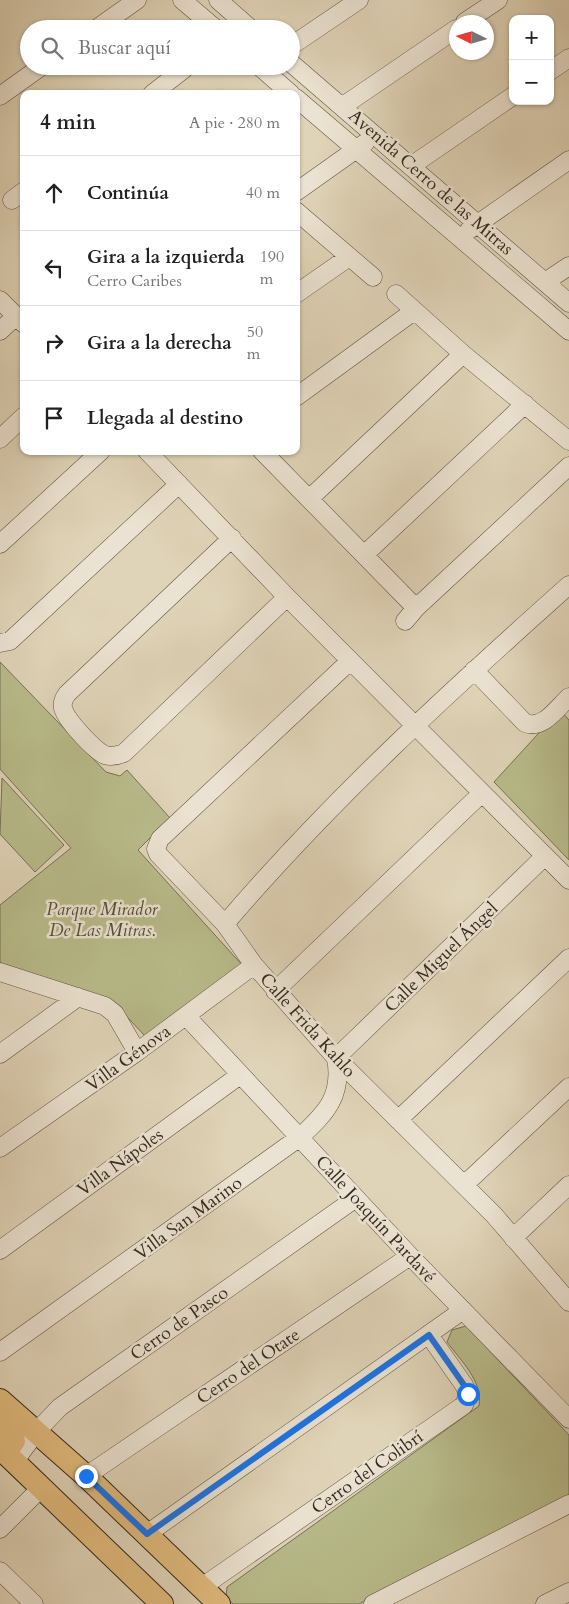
<!DOCTYPE html>
<html lang="es">
<meta charset="utf-8">
<style>
:root{--surface:#fff;--page:#f2f2f2;--text:#202124;--muted:#757577;--line:#e0e0e0}
body{margin:0;font-family:Cardo,serif;background:var(--page);color:var(--text)}
.controls{position:absolute;right:15px;top:15px;display:grid;overflow:hidden;border-radius:10px;box-shadow:0 1px 4px #0004}
.controls button{width:45px;height:45px;display:grid;place-items:center;padding:0;border:0;border-bottom:1px solid var(--line);background:var(--surface);color:var(--text);font:25px sans-serif}
.compass{position:absolute;left:449px;top:15px;width:45px;height:45px;border-radius:50%;background:var(--surface);box-shadow:0 1px 4px #0004;rotate:275deg}
.stop{position:absolute;width:15px;height:15px;margin:-11px;border:4px solid #1a73e8;border-radius:50%;background:#fff}
.stop.end{background:#1a73e8;border-color:#fff;box-shadow:0 1px 5px #0008}
.list{margin:0;padding:0;list-style:none}
h2{display:flex;justify-content:space-between;align-items:center;height:65px;margin:0;padding:0 20px;font-size:21px}
h2 small{font-size:16px;font-weight:400;color:var(--muted)}
.list li{display:grid;grid-template-columns:32px 1fr auto;gap:15px;align-items:center;box-sizing:border-box;height:75px;padding:0 20px;border-top:1px solid var(--line)}
.list b{display:block;font-size:19px;white-space:nowrap}
.list p{margin:0;font-size:16px;white-space:nowrap;color:var(--muted)}
.list em{font-size:16px;font-style:normal;color:var(--muted)}
.icon{flex:none;width:28px;height:28px;fill:none;stroke:currentColor;stroke-width:2;stroke-linecap:round;stroke-linejoin:round}
.map{position:relative;flex:none;width:569px;height:1604px;overflow:hidden}
.search{position:absolute;background:var(--surface);box-shadow:0 1px 4px #0004;left:20px;top:20px;width:280px;height:55px;display:flex;align-items:center;gap:12px;box-sizing:border-box;padding:0 18px;border-radius:28px;color:var(--muted);font-size:19px}
.panel{position:absolute;background:var(--surface);box-shadow:0 1px 4px #0004;left:20px;top:90px;width:280px;height:365px;border-radius:10px}
.map>svg:first-child{display:block}
</style>
<div class="map">
<svg width="569" height="1604" viewBox="0 0 569 1604">
<rect width="100%" height="100%" fill="#e0d4b8"/>
<filter id="stains"><feTurbulence type="fractalNoise" baseFrequency=".004" numOctaves="4"/><feColorMatrix values="0 0 0 0 .2 0 0 0 0 .09 0 0 0 0 .02 0 0 0 .5 -.17"/></filter>
<radialGradient id="worn" r=".72"><stop offset=".6" stop-color="#630" stop-opacity="0"/><stop offset="1" stop-color="#630" stop-opacity=".3"/></radialGradient>
<path fill="#b8bb8a" stroke="#767254" d="M0,662L106,772L120,776L127,770L170,818L138,850L244,967L146,1037L112,1001L14,973L0,962V905L71,848L0,769Z
M560,710L569,720V860L494,782Z
M2,778L64,845L35,872L0,834Z
M466,1326L569,1435V1498L359,1604H233L226,1597L227,1587L479,1406C483,1381 461,1361 447,1342L452,1330Z"/>
<g fill="none" stroke-linecap="round" stroke-linejoin="round">
<g stroke="#5e5444" stroke-width="19">
<path id="minor" d="M182,0L216,29
M218,0L251,29
M465,22L498,0
M96,29L137,0
M291,46L359,0
M291,63L569,303
M259,66L291,94
M550,71L569,58
M152,94L188,66
M0,96L42,66
M296,98L569,331
M343,106L456,29
M411,166L513,96
M296,192L365,143
M12,200L24,191
M296,211L373,277
M469,230L569,160
M545,282L569,266
M296,294L349,257
M396,294L463,354L569,441
M0,300L24,324
M0,331L16,316
M296,397L414,311
M0,439L24,416
M147,451L287,597L569,880
M262,451L416,608
M309,499L463,354
M232,538L67,694C64,698 62,703 63,708C66,720 94,750 105,755C112,757 117,756 124,753L287,597
M0,544L101,451
M365,554L525,404
M405,621L416,608L569,466
M0,643L10,641L179,484
M350,661L160,839L156,849L158,854L225,924L254,965L336,1058L494,1215L569,1302
M474,670L525,723C543,730 557,708 569,697
M225,924C329,802 449,692 569,585
M0,972L105,1006L115,1014L137,1052
M275,991L482,793
M186,1016L410,1256L569,1419
M0,1054L78,997
M398,1120L569,958
M0,1148L137,1052L254,965
M464,1185L569,1087
M513,1238L569,1185
M0,1250L240,1075
M0,1352L300,1137C326,1113 343,1096 336,1058L545,856
M14,1462L37,1431L60,1407L356,1198
M86,1476L410,1256
M0,1529L42,1487
M147,1534L463,1310
M0,1571L34,1604
M202,1587L464,1405L468,1394L464,1385L429,1335
M373,1604L569,1504
M545,1604L569,1592"/>
</g>
<g stroke="#332a1d" stroke-width="24">
<path id="major" d="M0,1400L86,1476L219,1604
M0,1424L14,1441L5,1453
M0,1448L162,1604"/>
</g>
<use href="#minor" stroke="#ebe3d1" stroke-width="18"/>
<use href="#major" stroke="#e0ba7c" stroke-width="22"/>
</g>
<g fill="none" stroke-linecap="round" stroke-linejoin="round">
<path stroke="#1a73e8" stroke-width="6" d="M86,1476L147,1534L429,1335L464,1385L468,1394"/>
</g>
<g text-anchor="middle" stroke-width="5" stroke-linejoin="round" paint-order="stroke">
<g font-size="18" fill="#332a1d" stroke="#ebe3d1">
<text transform="translate(431 182) rotate(41)" y="6">Avenida Cerro de las Mitras</text>
<text transform="translate(441 957) rotate(-44)" y="6">Calle Miguel Ángel</text>
<text transform="translate(308 1025) rotate(48)" y="6">Calle Frida Kahlo</text>
<text transform="translate(128 1058) rotate(-36)" y="6">Villa Génova</text>
<text transform="translate(120 1162) rotate(-36)" y="6">Villa Nápoles</text>
<text transform="translate(188 1218) rotate(-36)" y="6">Villa San Marino</text>
<text transform="translate(376 1219) rotate(47)" y="6">Calle Joaquín Pardavé</text>
<text transform="translate(179 1323) rotate(-35)" y="6">Cerro de Pasco</text>
<text transform="translate(248 1366) rotate(-34)" y="6">Cerro del Otate</text>
<text transform="translate(367 1472) rotate(-35)" y="6">Cerro del Colibrí</text>
</g>
<g font-size="18" font-style="italic" fill="#544e38" stroke="#ebe3d1">
<text x="102" y="915">Parque Mirador<tspan x="102" dy="21">De Las Mitras.</tspan></text>
</g>
</g>
<rect width="100%" height="100%" filter="url(#stains)"/>
<rect width="100%" height="100%" fill="url(#worn)"/>
</svg>
<div class="controls">
<button>+</button>
<button>−</button>
</div>
<svg class="compass" viewBox="-18 -18 36 36"><path d="M0-13l5 13h-10z" fill="#e53935"/><path d="M0 13l5-13h-10z" fill="#757577"/></svg>
<div class="stop" style="left:468px;top:1394px"></div>
<div class="stop end" style="left:86px;top:1476px"></div>
<div class="search"><svg class="icon" aria-label="search" viewBox="0 0 24 24"><circle cx="10" cy="10" r="6"/><path d="M15 15l6 6"/></svg>Buscar aquí</div>
<section class="panel">
<h2>4 min<small>A pie · 280 m</small></h2>
<ul class="list">
<li><svg class="icon" aria-label="ahead" viewBox="0 0 24 24"><path d="M12 20V5M6 11l6-6 6 6"/></svg><div><b>Continúa</b></div><em>40 m</em></li>
<li><svg class="icon" aria-label="left" viewBox="0 0 24 24"><path d="M17 20v-9H6M10 6l-5 5 5 5"/></svg><div><b>Gira a la izquierda</b><p>Cerro Caribes</p></div><em>190 m</em></li>
<li><svg class="icon" aria-label="right" viewBox="0 0 24 24"><path d="M7 20v-9h11M14 6l5 5-5 5"/></svg><div><b>Gira a la derecha</b></div><em>50 m</em></li>
<li><svg class="icon" aria-label="arrive" viewBox="0 0 24 24"><path d="M6 21V4h12l-3 4 3 4H6"/></svg><div><b>Llegada al destino</b></div></li>
</ul>
</section>
</div>
